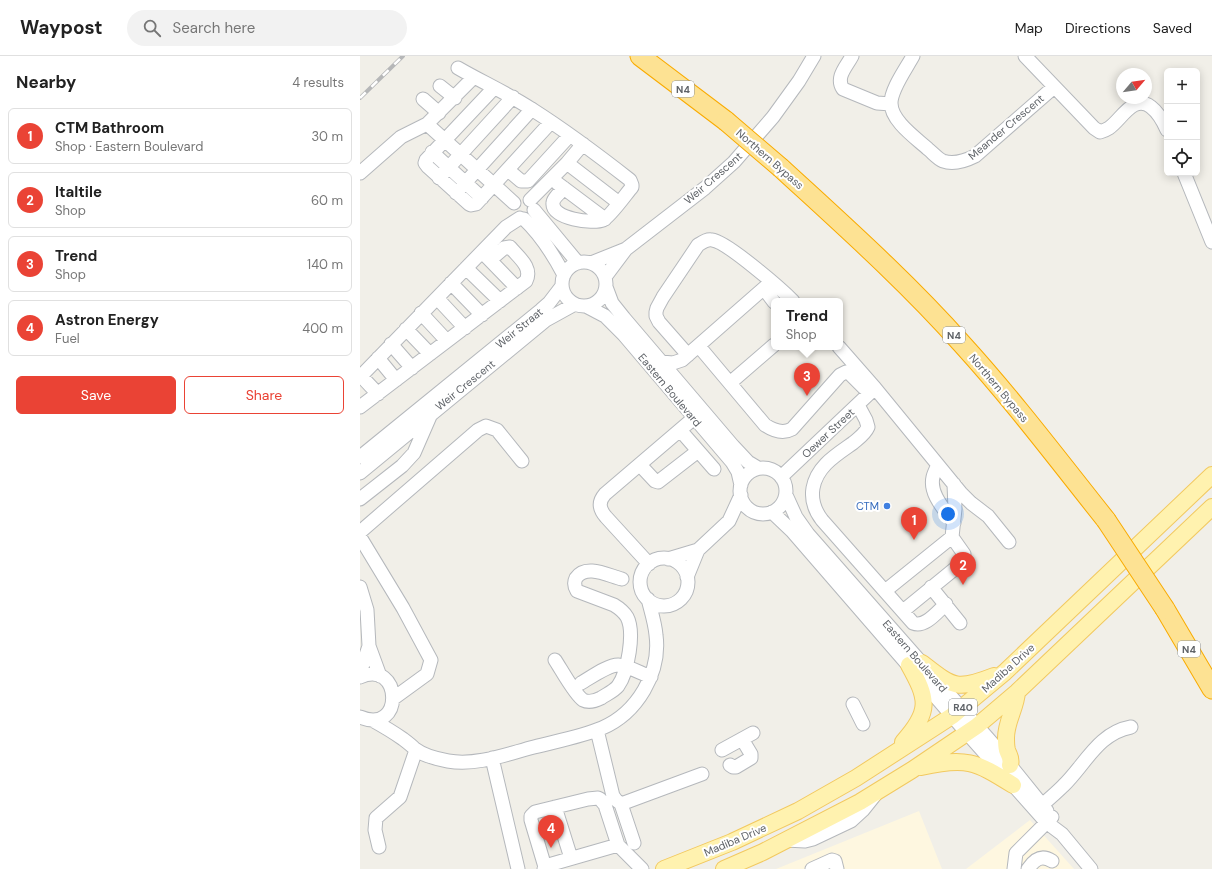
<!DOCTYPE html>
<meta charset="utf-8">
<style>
:root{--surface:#fff;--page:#f2f2f2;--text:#222;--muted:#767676;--line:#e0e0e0;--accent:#ea4335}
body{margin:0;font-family:"DM Sans",sans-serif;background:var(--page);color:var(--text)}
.controls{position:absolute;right:12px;top:12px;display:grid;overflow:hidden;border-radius:6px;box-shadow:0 2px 10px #0003}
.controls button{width:36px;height:36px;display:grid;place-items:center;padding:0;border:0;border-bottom:1px solid var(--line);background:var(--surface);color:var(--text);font:20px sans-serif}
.compass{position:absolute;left:756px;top:12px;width:36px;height:36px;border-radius:50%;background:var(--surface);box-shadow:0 2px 10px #0003;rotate:61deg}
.you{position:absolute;left:588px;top:458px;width:14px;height:14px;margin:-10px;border:3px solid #fff;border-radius:50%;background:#1a73e8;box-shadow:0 0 0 6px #1a73e833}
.badge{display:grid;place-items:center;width:26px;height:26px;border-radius:50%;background:var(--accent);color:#fff;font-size:13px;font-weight:700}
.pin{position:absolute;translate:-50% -33px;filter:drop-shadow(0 1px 2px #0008)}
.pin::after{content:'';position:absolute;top:21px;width:14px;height:12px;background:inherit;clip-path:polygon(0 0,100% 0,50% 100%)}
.popup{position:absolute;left:411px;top:242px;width:72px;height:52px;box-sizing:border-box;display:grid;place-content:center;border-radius:6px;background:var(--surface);filter:drop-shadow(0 1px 3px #0005);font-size:13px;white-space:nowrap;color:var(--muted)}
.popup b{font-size:15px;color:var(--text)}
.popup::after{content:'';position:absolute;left:50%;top:100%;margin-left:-8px;border:8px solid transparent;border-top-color:var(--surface)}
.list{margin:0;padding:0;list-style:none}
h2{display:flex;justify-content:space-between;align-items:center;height:52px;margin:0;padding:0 16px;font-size:17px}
h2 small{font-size:13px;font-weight:400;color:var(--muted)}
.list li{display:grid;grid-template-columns:26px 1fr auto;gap:12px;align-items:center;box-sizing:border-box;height:56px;margin:0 8px 8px;padding:0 8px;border:1px solid var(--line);border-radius:6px}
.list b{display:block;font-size:15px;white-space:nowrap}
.list p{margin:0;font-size:13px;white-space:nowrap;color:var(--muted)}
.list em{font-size:13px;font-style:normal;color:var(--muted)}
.actions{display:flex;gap:8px;padding:12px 16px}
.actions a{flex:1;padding:9px 0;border:1px solid var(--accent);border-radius:6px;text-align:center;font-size:14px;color:var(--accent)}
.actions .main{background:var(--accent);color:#fff}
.icon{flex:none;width:22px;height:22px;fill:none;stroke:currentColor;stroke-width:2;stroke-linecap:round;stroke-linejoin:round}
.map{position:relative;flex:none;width:852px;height:813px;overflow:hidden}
header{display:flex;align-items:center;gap:24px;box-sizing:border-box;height:56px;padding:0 20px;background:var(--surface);border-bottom:1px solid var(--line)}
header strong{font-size:19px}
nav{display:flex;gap:22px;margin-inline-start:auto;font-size:14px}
.search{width:280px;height:36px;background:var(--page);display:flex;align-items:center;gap:10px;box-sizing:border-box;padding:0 14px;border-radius:22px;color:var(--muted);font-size:15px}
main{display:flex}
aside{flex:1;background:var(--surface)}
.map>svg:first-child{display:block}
</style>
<header>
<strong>Waypost</strong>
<div class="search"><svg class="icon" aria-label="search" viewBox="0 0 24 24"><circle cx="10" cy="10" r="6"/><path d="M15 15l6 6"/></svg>Search here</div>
<nav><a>Map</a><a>Directions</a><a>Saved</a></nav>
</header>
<main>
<aside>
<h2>Nearby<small>4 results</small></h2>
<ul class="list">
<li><span class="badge">1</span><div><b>CTM Bathroom</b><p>Shop · Eastern Boulevard</p></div><em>30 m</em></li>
<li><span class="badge">2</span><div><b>Italtile</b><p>Shop</p></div><em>60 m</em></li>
<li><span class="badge">3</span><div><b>Trend</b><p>Shop</p></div><em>140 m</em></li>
<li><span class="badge">4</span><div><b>Astron Energy</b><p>Fuel</p></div><em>400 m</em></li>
</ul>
<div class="actions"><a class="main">Save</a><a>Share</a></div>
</aside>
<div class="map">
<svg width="852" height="813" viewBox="0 0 852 813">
<rect width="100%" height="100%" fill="#f1efe8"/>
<path fill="#fef7e0" d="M559,755L582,813H416Z
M670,764L714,813H606Z"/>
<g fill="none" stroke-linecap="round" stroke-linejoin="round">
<g stroke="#b5b8bc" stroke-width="15">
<path id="minor" d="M492,0C487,10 475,21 483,33L517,47L531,48
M553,0C546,13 531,33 531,47C531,65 556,82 568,93C573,97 578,103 583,105C594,109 605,105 615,100L694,31
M665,0L734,72L740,76C743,75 746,74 749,72C761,64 774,37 791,51C799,57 803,65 807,74
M98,12C122,26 149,38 173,54C206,75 238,99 270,124L272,129V131C266,138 250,161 243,164C233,168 191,163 193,147C193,142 201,136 204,132
M114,21L67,68L154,147
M80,30L95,42
M134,32L66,104L65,107L68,111L109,148L111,149L116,148L191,66
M63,43L79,57
M72,96L122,142
M207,107L259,147
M148,114L161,125H168L210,79
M0,117L41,81L67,68
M824,117L852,186
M79,122L153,41
M197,127L245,163
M96,137L172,53
M170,144L207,107L223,88
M174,154L218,207
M164,163C181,179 193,198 204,219
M125,199L157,232
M202 228a22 22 0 1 1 44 0a22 22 0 1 1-44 0Z
M231,207L266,193
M106,212L140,245
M245,221L266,193L345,132L374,106L413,61L439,25L454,0
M91,227L122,259
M246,231L252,247L264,262L373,390L388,406L398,412
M77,242L105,272
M414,246L408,238L410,234L415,229
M226,250L245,260L264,279L372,406L378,416L381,429
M61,257L87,285
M46,273L70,298
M31,288L52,312
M479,291L515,332L601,437L611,447L628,460L649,486
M342,294L405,369C414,375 423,378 432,373L480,319L486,316H488L504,332
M328,299L299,266L296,260V256L297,252L303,241L338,189C343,186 347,183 352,184C366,185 421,233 433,245
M18,302L36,324
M301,306L313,307L322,304L411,226
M1,320L18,338
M0,321L146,171L160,162
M370,327L414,289
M498,349L506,364L508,371C505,378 499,382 493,387C476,399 457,410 453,432C451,444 455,455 462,464L553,567C565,572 577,556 586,548
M0,351L166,225C173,211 158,201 150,191L144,192L130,204
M320,374L354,413
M0,401L181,254L189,247L202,230
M280,409L295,425L298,426L338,395
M578,409C576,413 574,417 573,421C569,438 585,454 594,467
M380 435a23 23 0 1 1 46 0a23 23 0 1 1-46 0Z
M0,417L186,264L215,248
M421,421L515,332
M426,439L436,461L448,478L632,687L687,755
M0,443L42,410L54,397L71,358
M412,456L432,475L607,677L686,766L702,778L731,813
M0,476L118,374L126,370L137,374L162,405
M0,481L43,552L71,604L67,618L34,642
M280 526a24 24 0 1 1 48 0a24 24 0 1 1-48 0Z
M308,503L338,494
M289,508L246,461C239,453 238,446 245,438L334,362
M327,521L338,494L369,465L381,439
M0,531L7,554L9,590L0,617
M571,531L600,567
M525,535L592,481L595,453L594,428
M543,555L603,506L604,498L592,481
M9,590L20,620
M195,604C201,613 215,639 223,644C229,647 235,645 241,642C247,638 254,635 258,630C268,616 275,576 267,561C264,556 259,552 254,549L217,535C214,530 214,526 216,522C226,507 249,520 262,523
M0,621C42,602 45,680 0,661
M221,627C230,622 248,609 258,609C269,610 280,617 291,621
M493,648L503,668
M12,664C23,670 33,676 43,683C47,686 51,689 55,693C64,700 77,703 88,705C117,710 147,698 174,691C197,685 220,681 242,672C277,657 301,617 296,579C295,567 291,555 288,543
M237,674L253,740L256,744L261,748L274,787
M362,694L393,677
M132,702L158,813
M370,709L373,711H376L391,702V698L382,683
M261,748L342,718
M682,749C689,743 696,737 703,730C725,709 738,677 771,671
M195,751L211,802
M426,784L445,785L453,783L491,765L503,754L515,739
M19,791L15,774L16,762L40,741L56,694
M185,811L171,764V760L175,756L228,743L238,742L240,743L245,749L258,789
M184,813L185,811L192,808L258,789L282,813
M452,813L472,804L475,805L477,813
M654,813L656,797L692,761
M668,813C674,804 681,798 692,805"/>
</g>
<g stroke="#f2c960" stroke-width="18">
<path id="major" d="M562,607C593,631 596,635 634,620
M543,686C571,655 568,643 549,609
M650,709C652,702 649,700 647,694C646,690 646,686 646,682C646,665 656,652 657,636
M561,711C606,701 615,705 653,729
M304,813L372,786L438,755L496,722L592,660L645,616L852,419
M364,813L403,796L500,746L552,714L617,670L657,636L852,451"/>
</g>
<g stroke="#f9ab00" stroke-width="21">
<path id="highway" d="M280,0L366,65
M421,112C483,169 546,225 602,288C653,344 699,405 746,464
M805,553L852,633"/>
</g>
<use href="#minor" stroke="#fff" stroke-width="13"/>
<use href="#major" stroke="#fff2af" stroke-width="16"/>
<use href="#highway" stroke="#fde293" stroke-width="19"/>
<g stroke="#b6b7b8" stroke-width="4">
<path id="rail" d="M0,42L43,0"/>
</g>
<use href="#rail" stroke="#fff" stroke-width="2.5" stroke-dasharray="8" stroke-linecap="butt"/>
<g stroke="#f9ab00" stroke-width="21" stroke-linecap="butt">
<path id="highway-bridge" d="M366,65L421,112
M746,464L805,553"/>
</g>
<use href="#highway-bridge" stroke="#fde293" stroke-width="19"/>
</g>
<circle fill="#3f7fe0" stroke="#fff" stroke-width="1.5" cx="527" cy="450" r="4"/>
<g text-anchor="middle" stroke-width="4" stroke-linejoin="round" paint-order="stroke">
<g fill="#fff" stroke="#8f9295" stroke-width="1">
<rect x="312" y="25" width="22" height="16" rx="3"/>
<rect x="583" y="271" width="22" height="16" rx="3"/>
<rect x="818" y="585" width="22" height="16" rx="3"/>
<rect x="589" y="643" width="28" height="16" rx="3"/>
</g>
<g font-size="10" font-weight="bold" fill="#5f6368">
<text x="323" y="37">N4</text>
<text x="594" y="283">N4</text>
<text x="829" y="597">N4</text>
<text x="603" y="655">R40</text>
</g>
<g font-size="11" fill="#5f6368" stroke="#fff">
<text transform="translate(646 71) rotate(-40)" y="4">Meander Crescent</text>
<text transform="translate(410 103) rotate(41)" y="4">Northern Bypass</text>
<text transform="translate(353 122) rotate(-41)" y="4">Weir Crescent</text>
<text transform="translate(159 272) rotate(-39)" y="4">Weir Straat</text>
<text transform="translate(105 329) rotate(-39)" y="4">Weir Crescent</text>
<text transform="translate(639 332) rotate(50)" y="4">Northern Bypass</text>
<text transform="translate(310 334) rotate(50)" y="4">Eastern Boulevard</text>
<text transform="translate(468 377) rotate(-43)" y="4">Oewer Street</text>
<text transform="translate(555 600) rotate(49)" y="4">Eastern Boulevard</text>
<text transform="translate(648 612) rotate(-42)" y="4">Madiba Drive</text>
<text transform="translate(375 784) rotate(-23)" y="4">Madiba Drive</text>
</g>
<g font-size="11" fill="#366cbe" stroke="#fff" text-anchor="end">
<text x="519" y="454">CTM</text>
</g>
</g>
</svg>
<div class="controls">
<button>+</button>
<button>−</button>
<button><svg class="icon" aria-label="locate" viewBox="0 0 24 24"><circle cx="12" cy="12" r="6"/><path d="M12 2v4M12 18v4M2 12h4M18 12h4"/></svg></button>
</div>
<svg class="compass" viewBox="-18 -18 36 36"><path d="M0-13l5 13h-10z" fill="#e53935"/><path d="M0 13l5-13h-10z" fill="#767676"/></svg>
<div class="you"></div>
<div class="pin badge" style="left:554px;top:484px">1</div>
<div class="pin badge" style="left:603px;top:529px">2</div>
<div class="pin badge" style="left:447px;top:340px">3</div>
<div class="popup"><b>Trend</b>Shop</div>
<div class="pin badge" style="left:191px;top:792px">4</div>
</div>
</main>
